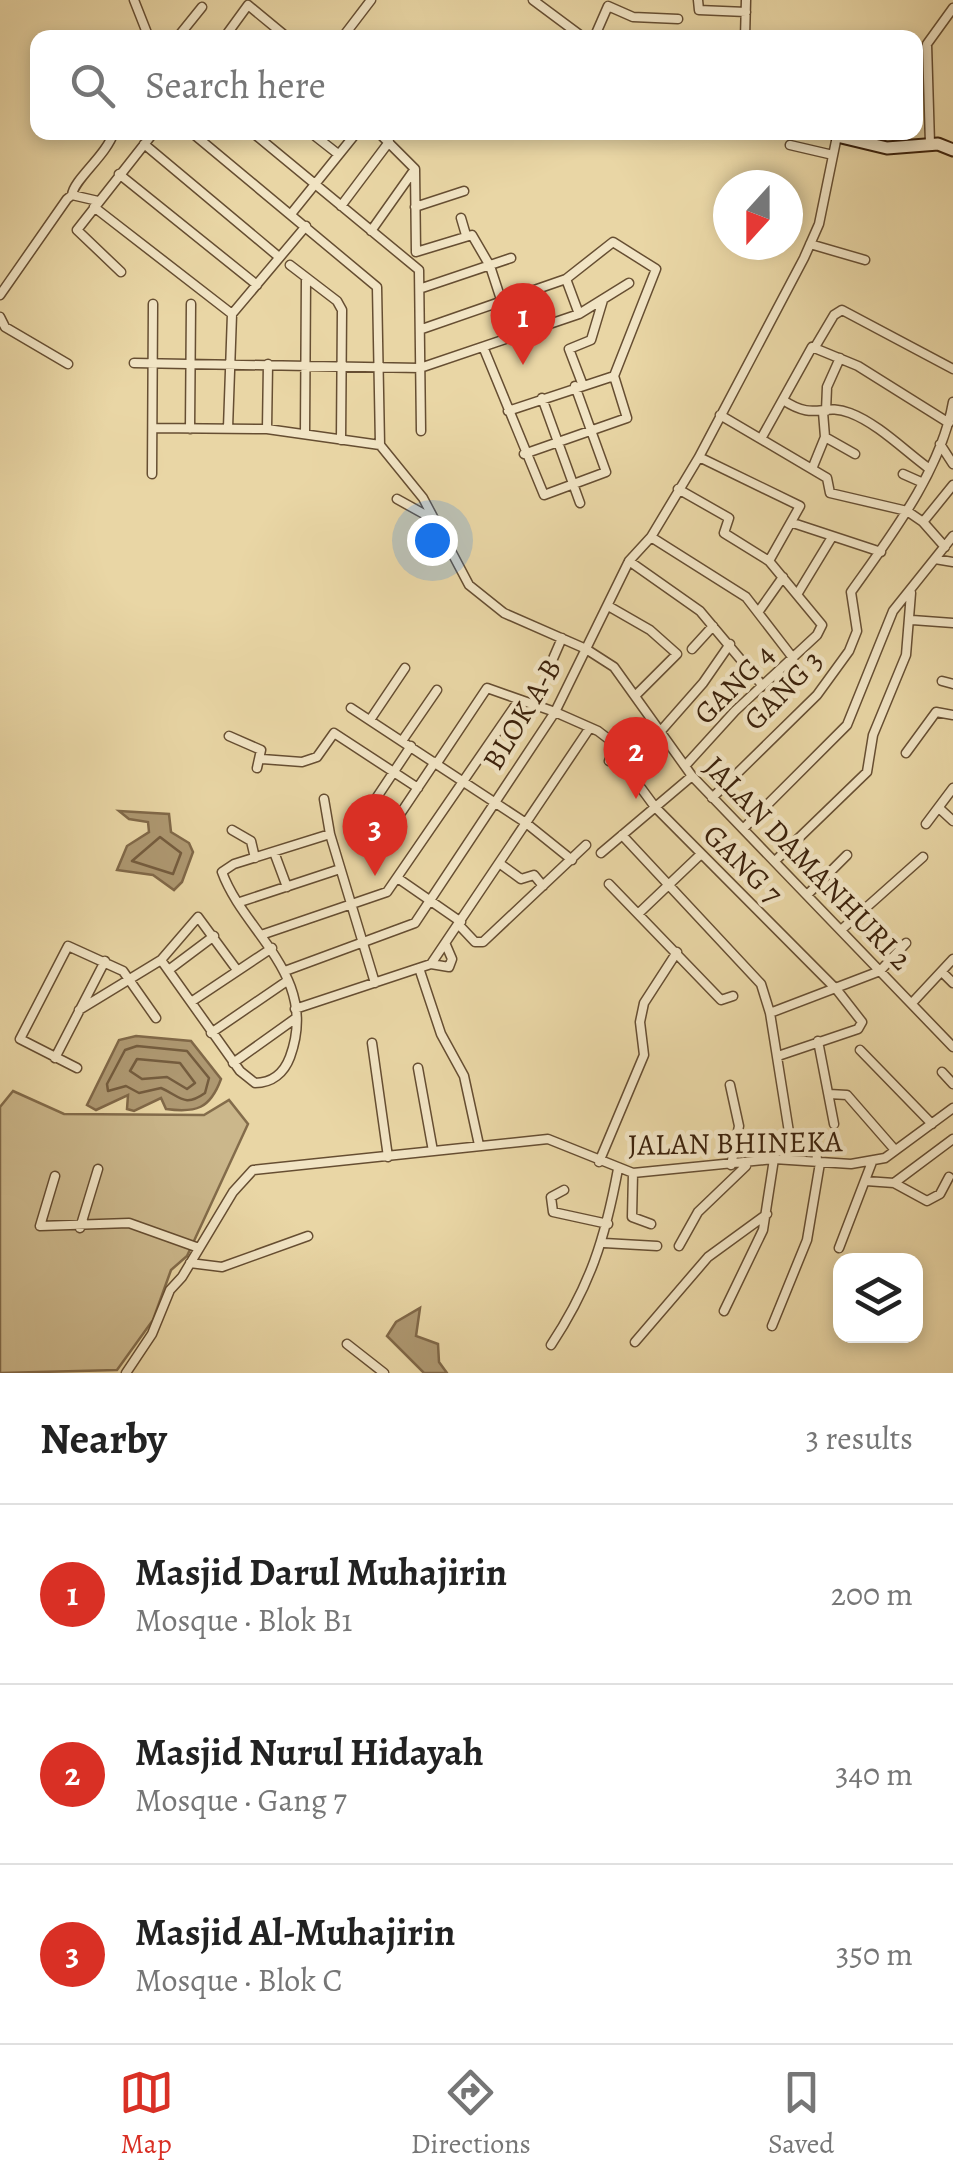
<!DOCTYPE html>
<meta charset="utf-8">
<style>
:root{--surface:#fff;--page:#f6f6f6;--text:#222;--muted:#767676;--line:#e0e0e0;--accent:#d93025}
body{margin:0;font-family:Alegreya,serif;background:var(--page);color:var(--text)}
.controls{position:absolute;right:30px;bottom:30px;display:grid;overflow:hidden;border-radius:20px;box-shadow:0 5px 15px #0003}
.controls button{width:90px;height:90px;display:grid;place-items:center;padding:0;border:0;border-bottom:2px solid var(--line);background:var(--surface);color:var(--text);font:50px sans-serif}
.compass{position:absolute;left:713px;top:170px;width:90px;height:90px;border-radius:50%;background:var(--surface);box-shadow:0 5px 15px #0003;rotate:201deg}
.you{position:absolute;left:432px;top:540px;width:35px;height:35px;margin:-25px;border:8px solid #fff;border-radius:50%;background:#1a73e8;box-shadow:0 0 0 15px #1a73e833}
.badge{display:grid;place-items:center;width:65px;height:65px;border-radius:50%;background:var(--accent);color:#fff;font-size:32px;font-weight:700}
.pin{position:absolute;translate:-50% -82px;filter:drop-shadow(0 2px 5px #0008)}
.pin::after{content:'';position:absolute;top:52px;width:35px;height:30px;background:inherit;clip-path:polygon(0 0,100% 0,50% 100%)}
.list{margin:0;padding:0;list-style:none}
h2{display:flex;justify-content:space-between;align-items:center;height:130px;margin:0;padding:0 40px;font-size:42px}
h2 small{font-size:32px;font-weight:400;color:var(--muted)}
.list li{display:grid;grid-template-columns:65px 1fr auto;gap:30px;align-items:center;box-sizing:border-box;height:180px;padding:0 40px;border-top:2px solid var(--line)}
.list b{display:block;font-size:38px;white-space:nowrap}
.list p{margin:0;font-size:32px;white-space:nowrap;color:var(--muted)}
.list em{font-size:32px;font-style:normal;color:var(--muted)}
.icon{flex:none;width:55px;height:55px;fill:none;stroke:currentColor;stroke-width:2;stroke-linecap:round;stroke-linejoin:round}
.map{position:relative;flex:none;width:953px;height:1373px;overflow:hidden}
.search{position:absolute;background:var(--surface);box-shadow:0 5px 15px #0003;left:30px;right:30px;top:30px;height:110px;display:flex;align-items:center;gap:25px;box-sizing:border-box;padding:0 35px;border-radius:20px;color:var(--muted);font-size:38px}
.sheet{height:670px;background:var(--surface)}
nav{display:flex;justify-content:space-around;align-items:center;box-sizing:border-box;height:140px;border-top:2px solid var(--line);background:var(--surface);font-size:28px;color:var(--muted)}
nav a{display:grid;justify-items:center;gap:5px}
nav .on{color:var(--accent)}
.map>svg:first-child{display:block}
</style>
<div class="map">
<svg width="953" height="1373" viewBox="0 0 953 1373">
<rect width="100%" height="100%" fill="#e9d6a5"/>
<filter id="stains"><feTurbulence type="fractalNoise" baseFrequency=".002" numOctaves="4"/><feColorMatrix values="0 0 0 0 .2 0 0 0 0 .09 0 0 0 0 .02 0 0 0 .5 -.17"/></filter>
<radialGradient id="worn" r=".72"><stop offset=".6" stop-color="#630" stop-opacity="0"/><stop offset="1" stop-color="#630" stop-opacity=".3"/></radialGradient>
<path fill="#cbb78b" stroke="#836c4b" stroke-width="2.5" d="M13,1091L64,1114L204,1115L229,1100L248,1124L187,1256L171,1270L153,1320L117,1370L0,1373V1107Z"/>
<path fill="#ae9871" stroke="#806848" stroke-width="2.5" d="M119,811L169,814L171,832L189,843L193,852L182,882L174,890L153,875L117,870L127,846L149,832L148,822L129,819Z
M136,1036L191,1041L221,1079C210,1109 196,1113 166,1109L161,1098L134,1111L127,1109L128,1095L96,1110L87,1105L119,1040Z
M420,1308L416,1336L438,1344L439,1362L447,1373H424L387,1336L396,1322Z"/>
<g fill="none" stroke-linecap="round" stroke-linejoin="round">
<path stroke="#745c3e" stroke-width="2.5" d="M160,837L181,853L173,874L132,861Z
M137,1046L187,1051L209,1078L205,1093C184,1108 180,1096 161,1088L139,1093L126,1086L108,1091L107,1084L125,1050Z
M137,1059L180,1063L195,1083L187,1089L167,1077L142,1079L130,1071Z"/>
<g stroke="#664e32" stroke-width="11">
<path id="street" d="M134,0L149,38
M533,0L584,38
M698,0L699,10L746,12
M177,38L202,7
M224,38L248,5L288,38
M342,38L371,0
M594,38L608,6L633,17L678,19
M745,38L746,0
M191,132L377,287L380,445L423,498L469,585L504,613L586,649L614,667L692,776L953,1047
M252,132L419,270L421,431
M310,132L338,154
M378,132L415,169L416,252
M144,144L279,257
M930,144L927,44L953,8
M790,145L833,155
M119,174L257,285
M72,195C74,179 106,156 114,132
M341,206L389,142
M94,207L232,314
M415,207L464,191
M291,214L357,132
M461,218L466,235
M371,231L412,173
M810,244L865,260
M416,252L472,235L490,266L514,339
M290,265L337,301L342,310L341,440
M121,272L77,230L154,132
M566,279L579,314
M422,288L511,258
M0,295L67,199L72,195L98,201
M232,314L306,226
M0,317L5,327L68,364
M422,329L566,279L613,242L656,269L614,376
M815,347L834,315L842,310L953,369
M484,349L544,495L606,472L575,386
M134,363L420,368L579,314L629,283
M582,383L569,349L591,340L603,300
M542,398L580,503
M783,400C816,422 822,402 850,413C877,423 904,450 927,467
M508,411L614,376
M826,411L827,387L840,358
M823,412L825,437L855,454
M720,415L827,478L830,493L907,511L923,522L953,485
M153,428L267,429L380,445
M228,428L232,314
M190,429L191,304
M267,429L268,364
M305,433L306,278
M762,437L812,347L858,366L949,423
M940,444L953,464
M524,454L627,418L614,376
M699,457L800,506L769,561
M812,469L825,437
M152,474L153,304
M903,474L921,482
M678,489L729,518L724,533L769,561L822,625L817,635L735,711L685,766
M397,499L433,519
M923,522L945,547
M793,523L881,552
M651,537L746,597L793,658
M935,559L953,562
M629,561L700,611L762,685
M798,593L832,537
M610,607L650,630L677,654L635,696
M759,611L783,577
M912,620L953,623
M692,649L713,626
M552,661L562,638
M942,681L953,684
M351,708L526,823L572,860
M370,720L405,668
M659,733L703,683L730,644
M229,736L261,750L257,768
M402,741L437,690
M906,753L936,712L953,715
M262,759L302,762L317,757L334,733L418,788
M437,763L487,688L555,712L598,731L615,744L609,761
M624,765L655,807L837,990L862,1022L858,1029L778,1056
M377,797L411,746
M712,798L817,695L849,651L857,631L851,592C890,537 941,471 953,402
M324,799L330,834L375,983
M939,808L953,821
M926,824L953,788
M743,829L847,725L893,611L953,536
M232,830L251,841L255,858
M622,835L761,984L770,1013L789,1132
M274,852L287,887
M374,853L435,762
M601,853L692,776
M775,861L867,772L873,735L906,655L911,593
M499,863L521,879L534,875L543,886
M399,879L461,922
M609,884L721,1000L733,996
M807,895L847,855
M240,902L340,869
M638,914L701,854
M459,925L475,942H483L586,845
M841,930L923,857
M264,934L387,892L519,700
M161,960L240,1071L255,1083C272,1083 284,1073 290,1057C320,976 244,933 222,872L234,864L330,834
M431,964L589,729
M419,968L441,1034L464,1076L479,1145
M170,969L214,936
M285,971L415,923L555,712L629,561L651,537L699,457L804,258L819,224L837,136L824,132
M942,972L953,983
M191,1002L272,948
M912,1003L953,959
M295,1009L431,964L449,967L452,959L446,945
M79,1010L161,960L198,917L237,970
M770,1013L880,971L906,943
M211,1033L287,981
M818,1041L834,1124
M372,1043L388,1157
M860,1050L932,1124
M55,1058L105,961
M233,1063L296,1018
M77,1068L20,1039L68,946L123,971L156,1018
M418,1068L433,1151
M942,1072L953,1084
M730,1085L739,1126L731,1165
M829,1094L847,1095L895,1150
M816,1136L817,1162
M599,1162L644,1055L640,1022L644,1003L677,952
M633,1173L632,1217L651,1224
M55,1176L40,1226L129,1223L199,1248
M866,1181L894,1183L927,1201L940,1194L949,1177
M894,1183L953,1139
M564,1190L551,1197L553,1212L608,1224
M80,1228L98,1169
M604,1243L657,1246
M679,1246L698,1212L746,1166
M839,1248L872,1162
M190,1263L222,1267L308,1236
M724,1311L763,1230L774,1159
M772,1326L807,1240L820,1163
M635,1342L708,1257L767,1214
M347,1344L384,1373
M551,1345C590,1286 605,1239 618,1169
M126,1373L152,1334L170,1290L182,1277L233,1192L253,1170L548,1139L633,1173L774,1159L851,1164L885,1158L953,1108"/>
</g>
<g stroke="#3b210b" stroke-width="15">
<path id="secondary" d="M837,136L887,148L938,144L953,150"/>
</g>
<use href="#street" stroke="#f1e4c4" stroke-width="8"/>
<use href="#secondary" stroke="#f1e4c4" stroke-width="11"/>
</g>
<g text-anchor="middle" stroke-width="9" stroke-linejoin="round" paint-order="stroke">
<g font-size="30" fill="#3b210b" stroke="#f1e4c4">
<text transform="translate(734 684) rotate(-45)" y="10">GANG 4</text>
<text transform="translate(783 690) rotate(-46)" y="10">GANG 3</text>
<text transform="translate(522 714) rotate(-59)" y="10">BLOK A-B</text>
<text transform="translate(808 863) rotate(46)" y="10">JALAN DAMANHURI 2</text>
<text transform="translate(743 864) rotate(45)" y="10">GANG 7</text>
<text transform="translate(735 1143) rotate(-1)" y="10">JALAN BHINEKA</text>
</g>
</g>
<rect width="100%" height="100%" filter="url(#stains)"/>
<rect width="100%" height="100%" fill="url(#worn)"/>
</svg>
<div class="controls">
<button><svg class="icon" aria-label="layers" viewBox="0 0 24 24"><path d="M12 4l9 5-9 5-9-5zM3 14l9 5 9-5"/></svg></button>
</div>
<svg class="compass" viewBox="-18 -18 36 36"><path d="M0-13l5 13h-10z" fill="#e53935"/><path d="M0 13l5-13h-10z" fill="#767676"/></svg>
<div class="you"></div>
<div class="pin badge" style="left:523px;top:365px">1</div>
<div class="pin badge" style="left:636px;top:799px">2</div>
<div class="pin badge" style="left:375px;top:876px">3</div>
<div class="search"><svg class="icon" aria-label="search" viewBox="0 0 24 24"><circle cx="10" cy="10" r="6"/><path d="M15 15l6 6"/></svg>Search here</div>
</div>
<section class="sheet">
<h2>Nearby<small>3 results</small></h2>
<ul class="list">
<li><span class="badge">1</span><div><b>Masjid Darul Muhajirin</b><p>Mosque · Blok B1</p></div><em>200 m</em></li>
<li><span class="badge">2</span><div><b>Masjid Nurul Hidayah</b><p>Mosque · Gang 7</p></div><em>340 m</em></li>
<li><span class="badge">3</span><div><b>Masjid Al-Muhajirin</b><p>Mosque · Blok C</p></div><em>350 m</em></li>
</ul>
</section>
<nav>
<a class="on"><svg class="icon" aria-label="map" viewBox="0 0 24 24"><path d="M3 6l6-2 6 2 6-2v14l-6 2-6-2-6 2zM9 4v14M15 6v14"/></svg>Map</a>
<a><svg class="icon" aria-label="directions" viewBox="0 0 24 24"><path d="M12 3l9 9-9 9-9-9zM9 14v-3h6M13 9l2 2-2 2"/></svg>Directions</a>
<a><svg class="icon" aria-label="saved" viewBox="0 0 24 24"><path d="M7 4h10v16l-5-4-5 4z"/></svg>Saved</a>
</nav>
